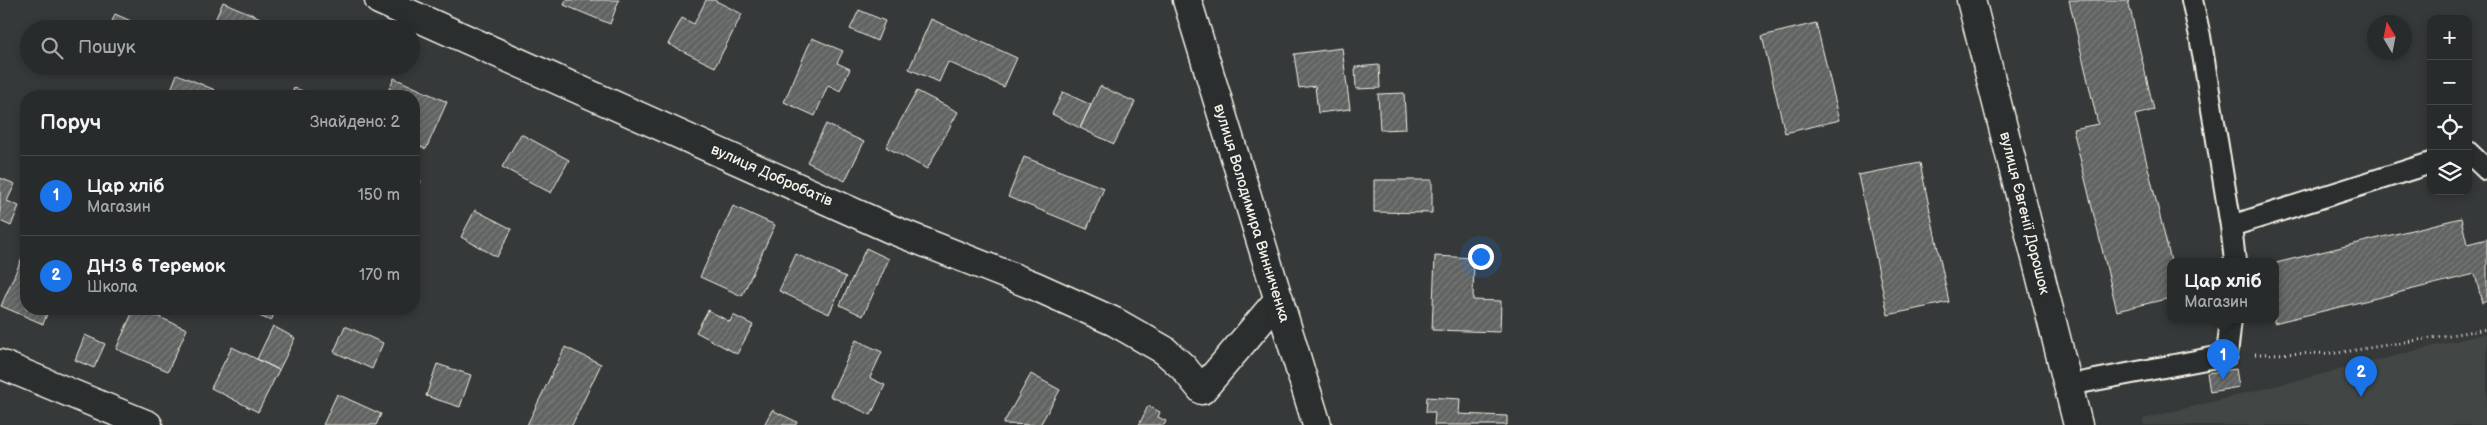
<!DOCTYPE html>
<html lang="uk">
<meta charset="utf-8">
<style>
:root{--surface:#282b2b;--page:#343737;--text:#f1f3f6;--muted:#a5a7a9;--line:#444747;--accent:#1a73e8}
body{margin:0;font-family:"Balsamiq Sans",sans-serif;background:var(--page);color:var(--text)}
.controls{position:absolute;right:15px;top:15px;display:grid;overflow:hidden;border-radius:10px;box-shadow:0 2px 8px #0003}
.controls button{width:45px;height:45px;display:grid;place-items:center;padding:0;border:0;border-bottom:1px solid var(--line);background:var(--surface);color:var(--text);font:25px sans-serif}
.compass{position:absolute;left:2367px;top:15px;width:45px;height:45px;border-radius:50%;background:var(--surface);box-shadow:0 2px 8px #0003;rotate:350deg}
.you{position:absolute;left:1480px;top:256px;width:18px;height:18px;margin:-12px;border:4px solid #fff;border-radius:50%;background:#1a73e8;box-shadow:0 0 0 8px #1a73e833}
.badge{display:grid;place-items:center;width:32px;height:32px;border-radius:50%;background:var(--accent);color:#fff;font-size:16px;font-weight:700}
.pin{position:absolute;translate:-50% -41px;filter:drop-shadow(0 1px 2px #0008)}
.pin::after{content:'';position:absolute;top:26px;width:18px;height:15px;background:inherit;clip-path:polygon(0 0,100% 0,50% 100%)}
.popup{position:absolute;left:2167px;top:258px;width:112px;height:65px;box-sizing:border-box;display:grid;place-content:center;border-radius:10px;background:var(--surface);filter:drop-shadow(0 1px 4px #0005);font-size:16px;white-space:nowrap;color:var(--muted)}
.popup b{font-size:19px;color:var(--text)}
.popup::after{content:'';position:absolute;left:50%;top:100%;margin-left:-10px;border:10px solid transparent;border-top-color:var(--surface)}
.list{margin:0;padding:0;list-style:none}
h2{display:flex;justify-content:space-between;align-items:center;height:65px;margin:0;padding:0 20px;font-size:21px}
h2 small{font-size:16px;font-weight:400;color:var(--muted)}
.list li{display:grid;grid-template-columns:32px 1fr auto;gap:15px;align-items:center;box-sizing:border-box;height:80px;padding:0 20px;border-top:1px solid var(--line)}
.list b{display:block;font-size:19px;white-space:nowrap}
.list p{margin:0;font-size:16px;white-space:nowrap;color:var(--muted)}
.list em{font-size:16px;font-style:normal;color:var(--muted)}
.icon{flex:none;width:28px;height:28px;fill:none;stroke:currentColor;stroke-width:2;stroke-linecap:round;stroke-linejoin:round}
.map{position:relative;flex:none;width:2487px;height:425px;overflow:hidden}
.search{position:absolute;background:var(--surface);box-shadow:0 2px 8px #0003;left:20px;top:20px;width:400px;height:55px;display:flex;align-items:center;gap:12px;box-sizing:border-box;padding:0 18px;border-radius:28px;color:var(--muted);font-size:19px}
.panel{position:absolute;background:var(--surface);box-shadow:0 2px 8px #0003;left:20px;top:90px;width:400px;height:225px;border-radius:20px}
.map>svg:first-child{display:block}
</style>
<div class="map">
<svg width="2487" height="425" viewBox="0 0 2487 425">
<defs>
<pattern id="building-hatch" width="6" height="6" patternUnits="userSpaceOnUse" patternTransform="scale(1.25)"><rect width="6" height="6" fill="#616362"/><path d="M-1 1l2-2M0 6l6-6M5 7l2-2" fill="none" stroke="#787a78"/></pattern>
</defs>
<rect width="100%" height="100%" fill="#363939"/>
<filter id="ink" filterUnits="userSpaceOnUse"><feTurbulence type="fractalNoise" baseFrequency=".02" numOctaves="2"/><feDisplacementMap in="SourceGraphic" scale="10" xChannelSelector="R" yChannelSelector="G"/><feConvolveMatrix kernelMatrix="1 2 1 2 8 2 1 2 1" color-interpolation-filters="sRGB"/></filter>
<g filter="url(#ink)">
<path fill="#434645" d="M2487,333V425H2144L2143,419Z"/>
<path fill="url(#building-hatch)" stroke="#f4f1e8" d="M566,0H619L610,24L564,5Z
M706,0H714L742,14L715,67L668,44L682,18L694,24Z
M2069,0H2128L2154,110L2135,115L2171,261L2170,298L2117,311L2073,129L2098,124Z
M223,2L272,23L269,29H211Z
M859,10L885,21L877,41L850,29Z
M115,14L149,29H109Z
M931,19L1017,58L1004,87L948,62L939,82L909,69Z
M1816,23L1840,120L1785,133L1762,36Z
M812,38L843,51L837,63L850,69L840,91L828,85L815,116L784,102Z
M1342,48L1350,109L1318,113L1315,86L1299,88L1294,54Z
M1379,65L1380,88L1356,89L1355,67Z
M177,74L215,90L213,96L169,95Z
M394,78L447,102L426,149L414,144V96H386Z
M1100,86L1135,102L1114,144L1080,128Z
M294,88L318,96H291Z
M917,91L958,112L927,169L886,147Z
M1063,92L1091,105L1080,128L1052,114Z
M1404,93L1406,129L1380,130L1378,94Z
M826,124L864,142L845,181L807,162Z
M521,134L569,160L551,193L502,167Z
M1024,157L1104,188L1087,229L1008,197Z
M1920,163L1949,302L1888,315L1858,175Z
M0,178L15,184L7,201L19,206L11,226L0,221Z
M414,178L421,181L414,198Z
M1374,180H1432V213L1374,212Z
M733,206L775,225L742,296L700,277Z
M475,210L512,229L497,257L461,237Z
M2461,218L2467,244L2487,239V301L2482,303L2475,274L2274,323L2276,263Z
M866,248L889,259L863,316L840,305Z
M25,251L26,309H49L43,324L1,306Z
M796,254L846,277L829,314L779,291Z
M1435,256L1474,258L1473,300L1501,301L1500,332L1432,330Z
M134,309H140L187,329L168,371L116,349Z
M243,309H276L271,321Z
M708,310L730,322L733,315L753,325L737,354L696,332Z
M273,326L295,338L279,370L257,359Z
M345,326L383,343L372,369L334,352Z
M85,335L105,344L94,368L75,360Z
M856,340L882,352L870,378L885,385L871,415L830,396Z
M232,347L279,370L258,412L211,388Z
M565,347L601,364L572,425H527Z
M437,364L471,375L460,407L426,396Z
M2236,369L2239,387L2210,392L2207,373Z
M1031,374L1060,390L1040,425L1003,424Z
M337,394L381,414L376,425H323Z
M1427,397L1460,399L1459,414L1507,416V425H1434L1435,412H1426Z
M1148,406L1160,412L1158,417L1166,421L1164,425H1139Z
M772,410L797,422L795,425H764Z"/>
<g fill="none" stroke-linecap="round" stroke-linejoin="round">
<g stroke="#f4f1e8" stroke-width="24">
<path id="lane" d="M2192,0L2200,36L2231,226L2431,163
M2468,152L2487,170
M2231,226L2235,261
M2069,385L2227,355L2231,319"/>
</g>
<g stroke="#f4f1e8" stroke-width="31">
<path id="street" d="M379,0L893,230L1035,286L1115,322L1164,350L1183,367L1202,390L1279,299
M1971,0L2078,425
M0,364L148,425"/>
</g>
<g stroke="#f4f1e8" stroke-width="31">
<path id="secondary" d="M1187,0L1317,425"/>
</g>
<path stroke="#f4f1e8" stroke-width="3" stroke-dasharray="1 4" stroke-linecap="butt" d="M2255,354L2337,353L2487,329"/>
<use href="#lane" stroke="#2a2d2e" stroke-width="20"/>
<use href="#street" stroke="#2a2d2e" stroke-width="28"/>
<use href="#secondary" stroke="#2a2d2e" stroke-width="28"/>
</g>
</g>
<g text-anchor="middle" stroke-width="4" stroke-linejoin="round" paint-order="stroke">
<g font-size="15" fill="#f4f1e8" stroke="#2a2d2e">
<text transform="translate(772 175) rotate(24)" y="5">вулиця Добробатів</text>
<text transform="translate(1252 213) rotate(73)" y="5">вулиця Володимира Винниченка</text>
<text transform="translate(2025 213) rotate(76)" y="5">вулиця Євгенії Дорошок</text>
</g>
</g>
</svg>
<div class="controls">
<button>+</button>
<button>−</button>
<button><svg class="icon" aria-label="locate" viewBox="0 0 24 24"><circle cx="12" cy="12" r="6"/><path d="M12 2v4M12 18v4M2 12h4M18 12h4"/></svg></button>
<button><svg class="icon" aria-label="layers" viewBox="0 0 24 24"><path d="M12 4l9 5-9 5-9-5zM3 14l9 5 9-5"/></svg></button>
</div>
<svg class="compass" viewBox="-18 -18 36 36"><path d="M0-13l5 13h-10z" fill="#e53935"/><path d="M0 13l5-13h-10z" fill="#a5a7a9"/></svg>
<div class="you"></div>
<div class="pin badge" style="left:2223px;top:380px">1</div>
<div class="popup"><b>Цар хліб</b>Магазин</div>
<div class="pin badge" style="left:2361px;top:397px">2</div>
<div class="search"><svg class="icon" aria-label="search" viewBox="0 0 24 24"><circle cx="10" cy="10" r="6"/><path d="M15 15l6 6"/></svg>Пошук</div>
<section class="panel">
<h2>Поруч<small>Знайдено: 2</small></h2>
<ul class="list">
<li><span class="badge">1</span><div><b>Цар хліб</b><p>Магазин</p></div><em>150 m</em></li>
<li><span class="badge">2</span><div><b>ДНЗ 6 Теремок</b><p>Школа</p></div><em>170 m</em></li>
</ul>
</section>
</div>
